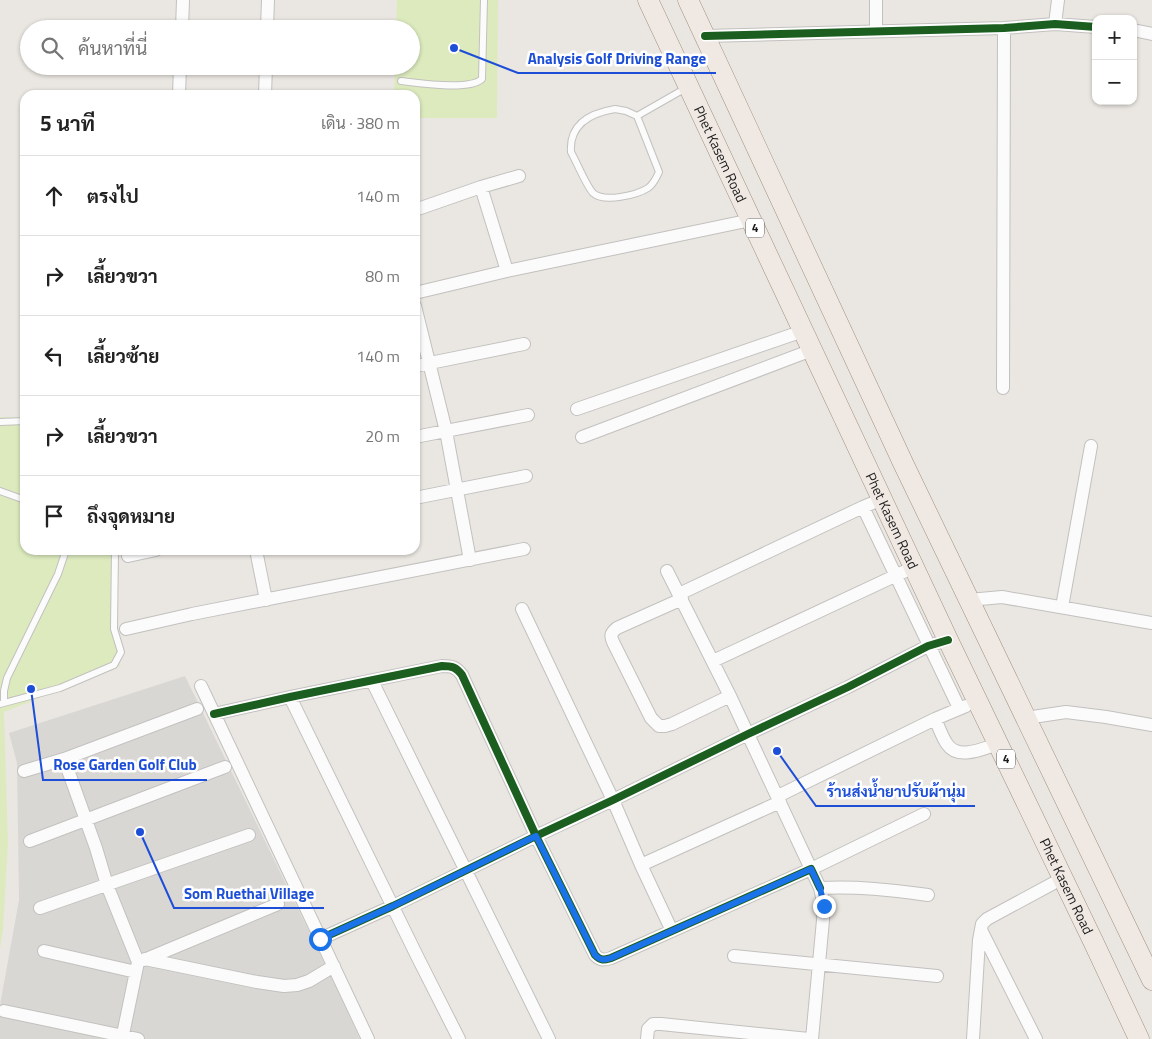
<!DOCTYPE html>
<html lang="th">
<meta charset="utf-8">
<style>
:root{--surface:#fff;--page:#f6f6f6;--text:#222;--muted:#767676;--line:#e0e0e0}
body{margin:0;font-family:"Titillium Web",Sarabun,sans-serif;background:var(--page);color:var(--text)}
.controls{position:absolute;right:15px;top:15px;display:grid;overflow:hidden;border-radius:10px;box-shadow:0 1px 4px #0004}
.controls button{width:45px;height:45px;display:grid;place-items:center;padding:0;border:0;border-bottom:1px solid var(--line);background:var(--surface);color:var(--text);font:25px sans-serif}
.stop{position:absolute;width:15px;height:15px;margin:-11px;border:4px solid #1a73e8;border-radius:50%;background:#fff}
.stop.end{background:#1a73e8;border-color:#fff;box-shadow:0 1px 5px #0008}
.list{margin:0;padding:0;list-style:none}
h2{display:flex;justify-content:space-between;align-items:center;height:65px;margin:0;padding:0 20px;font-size:21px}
h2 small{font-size:16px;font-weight:400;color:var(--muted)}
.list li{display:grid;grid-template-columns:32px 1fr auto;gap:15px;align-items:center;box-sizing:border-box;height:80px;padding:0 20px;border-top:1px solid var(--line)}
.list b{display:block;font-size:19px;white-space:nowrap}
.list em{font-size:16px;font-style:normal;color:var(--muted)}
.icon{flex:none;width:28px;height:28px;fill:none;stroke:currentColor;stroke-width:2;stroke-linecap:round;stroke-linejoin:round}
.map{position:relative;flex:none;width:1152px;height:1039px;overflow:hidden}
.search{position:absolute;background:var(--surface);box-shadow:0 1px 4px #0004;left:20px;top:20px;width:400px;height:55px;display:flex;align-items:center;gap:12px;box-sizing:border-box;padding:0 18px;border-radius:28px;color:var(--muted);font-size:19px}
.panel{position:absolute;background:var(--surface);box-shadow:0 1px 4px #0004;left:20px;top:90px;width:400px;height:465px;border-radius:15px}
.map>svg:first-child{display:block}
</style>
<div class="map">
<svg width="1152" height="1039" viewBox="0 0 1152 1039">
<rect width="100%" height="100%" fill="#eae7e2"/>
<path fill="#d9d7d4" d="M185,676L334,983L360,1039H0V1005L19,900L17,763L9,733Z"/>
<path fill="#dceabe" d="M397,0H498L497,118H415V95H394L395,66H411V29H396Z
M0,417L25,418V550H115L114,629L120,666L4,712L8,842L3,929L0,949Z"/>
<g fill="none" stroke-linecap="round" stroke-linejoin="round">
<g stroke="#c2c1bf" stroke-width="8">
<path id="lane" d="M401,81C418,83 469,91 482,79L484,0
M615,109L626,111L637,116L659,172C656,178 654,184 648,188C637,195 604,203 593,193C587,187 576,161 571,152C569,124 591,113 615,109Z
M637,116L686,88
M0,422L25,421
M0,491L25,500
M4,702V691L7,678L58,574L66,550
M0,704L60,688L114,665L121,652L114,629L115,550"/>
</g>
<g stroke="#c2c1bf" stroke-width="14">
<path id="street" d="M1055,24L1058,0
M182,29L183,0
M267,29L268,0
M1133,30L1152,34
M876,31V0
M705,36L1004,28L1055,24L1096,27
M179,95L180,66
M265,95L266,66
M481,187L507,271
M415,210L481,187L519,176
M415,293L507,271L751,220
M415,306L446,431L470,560
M415,366L524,344
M1003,388L1004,28
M577,409L803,331
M415,437L528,415
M582,437L812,350
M415,498L526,476
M863,507L959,708
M256,550L266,600
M128,556L156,550
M667,571L730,696L811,869L924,814
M679,594L863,507L882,499
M682,599L617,628C611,633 610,635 613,642L651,718L659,726H665L672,724L730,696
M969,600L1002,597L1152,623
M1062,607L1091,446
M522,609L613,800L641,865L672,931
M126,629L192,614L524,549
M713,661L914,567
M372,681L549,1039
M201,686L368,1039
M290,697L418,958L459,1039
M214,714L290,697L442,666C452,666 456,667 462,675L536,836L595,955C601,961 604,960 611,958L811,869L820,888
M1026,718L1066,712L1106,717L1152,725
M935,719C939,727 942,737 947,744C958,761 984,748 998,744
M64,759L96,848L107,885L138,962L122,1039
M24,771L64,759L197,709
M778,796L935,719L966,706
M30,841L225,767
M641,865L780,802
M40,908L249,835
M981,930L1036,1039
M320,939L393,906L536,836L613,800L748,734L848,687L928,646L948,640
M44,951L136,972
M734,956L937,976
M145,959L257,982L284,986L297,985L309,981L334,966
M144,960L278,904
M4,1011L138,1039
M647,1039L648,1029L653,1024H661L809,1039
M812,1039L823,920L824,906L820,888C857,886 891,890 928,895
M973,1039L979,940L982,924L987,919L1063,878"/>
</g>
<g stroke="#a09180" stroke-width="21">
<g id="primary">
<path id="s1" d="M648,0L948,640L1093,941L1139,1039"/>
<path d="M688,0L904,465L1152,980"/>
</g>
</g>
<use href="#lane" stroke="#fcfbfb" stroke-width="6"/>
<use href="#street" stroke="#fcfbfb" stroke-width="12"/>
<use href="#primary" stroke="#f0e8e2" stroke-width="20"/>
<g stroke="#fff" stroke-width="11">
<path id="cycleway" d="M705,36L1004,28L1055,24L1096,27
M214,714L290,697L442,666C452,666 456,667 462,675L536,836L595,955C601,961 604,960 611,958L811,869L820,888
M320,939L393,906L536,836L613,800L748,734L848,687L928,646L948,640"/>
</g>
<use href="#cycleway" stroke="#1b5e20" stroke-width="8"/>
</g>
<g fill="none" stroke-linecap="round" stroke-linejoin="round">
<path stroke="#1a73e8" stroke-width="6" d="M320,939L393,906L536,836L595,955C601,961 604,960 611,958L811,869L820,888L824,906"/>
</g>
<g text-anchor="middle" stroke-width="5" stroke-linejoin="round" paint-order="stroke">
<g fill="#fff" stroke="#5f5f5f" stroke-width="1">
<rect x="746" y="218.5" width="18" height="19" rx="4"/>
<rect x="997" y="749.5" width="18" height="19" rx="4"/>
</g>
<g font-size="12" font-weight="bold" fill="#1b1b1b">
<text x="755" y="232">4</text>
<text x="1006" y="763">4</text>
</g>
<g font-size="14" fill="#1b1b1b" stroke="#fff">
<text dy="5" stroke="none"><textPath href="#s1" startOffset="170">Phet Kasem Road</textPath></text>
<text dy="5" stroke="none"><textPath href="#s1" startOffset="575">Phet Kasem Road</textPath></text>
<text dy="5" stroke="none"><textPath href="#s1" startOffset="980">Phet Kasem Road</textPath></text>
</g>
</g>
<path fill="none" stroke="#1d4ed8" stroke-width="2" d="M454 48L518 73H716M31 689L43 780H207M777 751L816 806H975M140 832L174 908H324"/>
<g fill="#1d4ed8" stroke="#fff" stroke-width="2">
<circle cx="454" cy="48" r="5"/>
<circle cx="31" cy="689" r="5"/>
<circle cx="777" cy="751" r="5"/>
<circle cx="140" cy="832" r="5"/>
</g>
<g font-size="15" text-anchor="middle" font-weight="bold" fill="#1d4ed8" stroke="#fff" stroke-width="5" stroke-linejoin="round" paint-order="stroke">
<text x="617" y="64">Analysis Golf Driving Range</text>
<text x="125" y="770">Rose Garden Golf Club</text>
<text x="896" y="797">ร้านส่งน้ำยาปรับผ้านุ่ม</text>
<text x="249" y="899">Som Ruethai Village</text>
</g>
</svg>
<div class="controls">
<button>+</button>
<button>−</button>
</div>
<div class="stop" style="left:320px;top:939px"></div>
<div class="stop end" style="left:824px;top:906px"></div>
<div class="search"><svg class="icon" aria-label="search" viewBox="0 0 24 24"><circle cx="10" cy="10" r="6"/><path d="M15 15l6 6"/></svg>ค้นหาที่นี่</div>
<section class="panel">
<h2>5 นาที<small>เดิน · 380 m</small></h2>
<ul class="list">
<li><svg class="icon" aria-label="ahead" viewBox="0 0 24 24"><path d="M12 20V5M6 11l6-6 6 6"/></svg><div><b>ตรงไป</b></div><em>140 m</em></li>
<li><svg class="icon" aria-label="right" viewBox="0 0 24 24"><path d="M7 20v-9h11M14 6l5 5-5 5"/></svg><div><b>เลี้ยวขวา</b></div><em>80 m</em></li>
<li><svg class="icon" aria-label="left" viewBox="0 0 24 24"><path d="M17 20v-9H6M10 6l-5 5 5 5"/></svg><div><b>เลี้ยวซ้าย</b></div><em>140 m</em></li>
<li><svg class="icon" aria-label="right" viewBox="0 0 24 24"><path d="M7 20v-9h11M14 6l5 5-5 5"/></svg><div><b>เลี้ยวขวา</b></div><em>20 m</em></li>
<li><svg class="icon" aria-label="arrive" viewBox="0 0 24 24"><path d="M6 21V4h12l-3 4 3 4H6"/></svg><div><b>ถึงจุดหมาย</b></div></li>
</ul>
</section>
</div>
